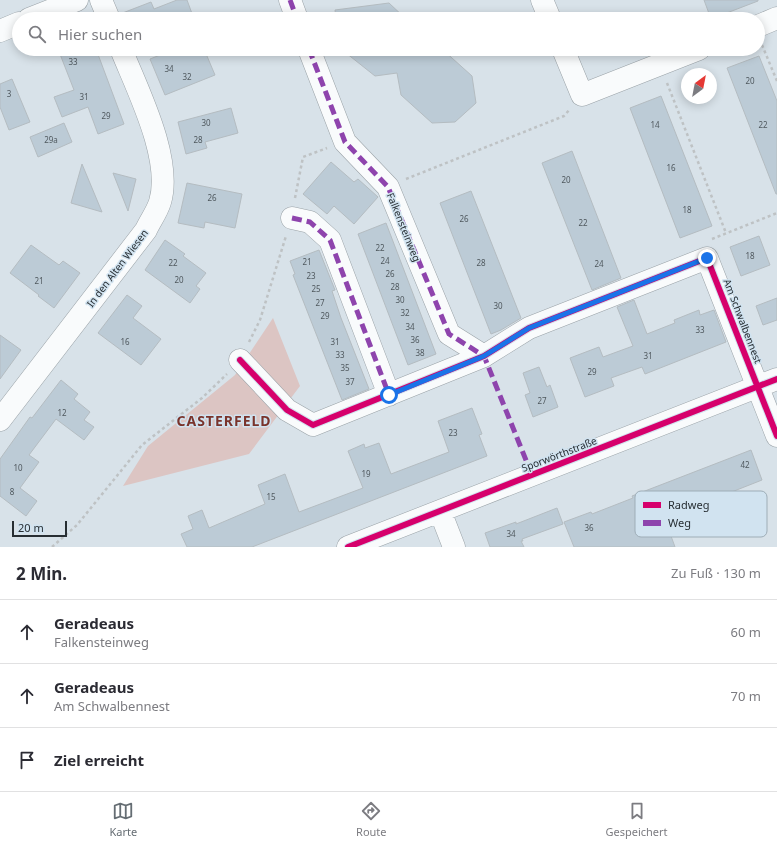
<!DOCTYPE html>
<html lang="de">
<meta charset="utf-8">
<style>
:root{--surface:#fff;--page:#f7f7f7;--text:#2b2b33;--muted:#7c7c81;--line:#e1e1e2;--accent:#656d73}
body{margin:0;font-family:"Noto Sans",sans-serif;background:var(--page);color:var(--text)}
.compass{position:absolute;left:681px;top:68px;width:36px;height:36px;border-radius:50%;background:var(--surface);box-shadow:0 2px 10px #0003;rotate:32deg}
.scale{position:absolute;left:12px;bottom:10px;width:55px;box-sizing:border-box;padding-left:4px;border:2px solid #272e33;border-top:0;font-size:11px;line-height:14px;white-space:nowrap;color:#272e33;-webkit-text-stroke:3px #d1e3f0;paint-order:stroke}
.stop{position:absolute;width:12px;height:12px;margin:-9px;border:3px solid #1a73e8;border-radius:50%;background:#fff}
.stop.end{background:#1a73e8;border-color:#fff;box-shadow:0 1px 4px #0008}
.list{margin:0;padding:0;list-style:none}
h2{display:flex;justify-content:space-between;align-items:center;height:52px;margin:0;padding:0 16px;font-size:17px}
h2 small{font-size:13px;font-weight:400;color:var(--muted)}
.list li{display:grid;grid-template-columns:26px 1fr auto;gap:12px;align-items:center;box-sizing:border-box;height:64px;padding:0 16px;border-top:1px solid var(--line)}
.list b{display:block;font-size:15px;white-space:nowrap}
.list p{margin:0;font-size:13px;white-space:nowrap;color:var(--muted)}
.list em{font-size:13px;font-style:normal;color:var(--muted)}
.icon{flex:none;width:22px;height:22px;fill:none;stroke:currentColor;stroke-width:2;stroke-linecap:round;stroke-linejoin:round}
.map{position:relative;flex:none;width:777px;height:547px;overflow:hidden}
.search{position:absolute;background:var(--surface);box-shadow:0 2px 10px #0003;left:12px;right:12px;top:12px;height:44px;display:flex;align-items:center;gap:10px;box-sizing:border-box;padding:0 14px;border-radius:22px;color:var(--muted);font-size:15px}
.sheet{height:244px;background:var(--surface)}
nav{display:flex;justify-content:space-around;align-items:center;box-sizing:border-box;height:56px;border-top:1px solid var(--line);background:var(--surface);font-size:11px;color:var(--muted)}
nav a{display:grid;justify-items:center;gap:2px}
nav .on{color:var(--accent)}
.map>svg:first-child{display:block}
</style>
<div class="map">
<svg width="777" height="547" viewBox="0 0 777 547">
<rect width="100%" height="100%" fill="#d8e2e9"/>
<path fill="#dcc5c3" d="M273,318L300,386L249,454L123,486L148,446L235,375Z"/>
<path fill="#bccbd6" stroke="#b4bcc1" d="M177,0H187L194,19H121L120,14L151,2L154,9Z
M704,0H758V1L711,19Z
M389,3L406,19H336L335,10Z
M58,49H96L124,124L98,134L88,107L62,117L54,97L74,90Z
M175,49H204L215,75L165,95L150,59Z
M341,49H442L472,76L476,103L455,122L432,123L401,95L397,73L375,76Z
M759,56L777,101V194H776L727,68Z
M12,79L30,122L9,130L0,107V84Z
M661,96L712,226L680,238L630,108Z
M231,108L238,133L205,142L207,148L186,154L178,122Z
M64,123L72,142L38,157L30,137Z
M572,151L621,278L592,290L542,163Z
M331,162L354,182L358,179L378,197L354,224L334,206L327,214L303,194Z
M82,164L102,212L71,203Z
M113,173L136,179L128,211Z
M187,183L242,194L235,228L205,222L204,228L178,223Z
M471,191L521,318L501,330L491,334L440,203Z
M386,223L436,354L408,365L358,234Z
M759,236L770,265L741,276L730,247Z
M165,240L185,254L183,256L206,273L196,286L200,289L190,303L145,270Z
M31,245L59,265L63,261L80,273L54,308L38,296L39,295L10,273Z
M319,250L335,290L332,291L341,318L369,389L342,400L293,275L295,274L290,261Z
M127,295L142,306L133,318L161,339L141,365L98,333Z
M777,298V320L763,325L756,306Z
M634,300L647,334L675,323L674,320L699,310L700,315L714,310L726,342L645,374L642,367L611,378L614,386L585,397L570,358L599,347L603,357L633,346L617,307Z
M0,335L21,350L0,379Z
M539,367L547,387L550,385L558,407L533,417L525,395L530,393L523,373Z
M61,380L78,394L74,399L90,412L84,420L94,427L84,440L56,419L29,455L39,462L20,488L37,501L26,516L0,496V459L30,417L32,418Z
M472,408L482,434L479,435L487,456L252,547H187L181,534L193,529L188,516L202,510L209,528L265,504L258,485L285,474L299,512L363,488L348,451L364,444L365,448L379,443L391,474L449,452L438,421Z
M751,450L762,480L691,508L685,493L659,503L675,547H574L564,522L591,512L592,514L633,498L632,496Z
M557,508L563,524L522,539L523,541H521L524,547H490L485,533L516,522V524Z"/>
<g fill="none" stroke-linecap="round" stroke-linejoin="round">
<g stroke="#9aa2a7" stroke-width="23">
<path id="minor" d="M101,0L109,19
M290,0L297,19
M542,0L550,19
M29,19L77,0
M758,26L777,18
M0,31L19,23
M309,49L345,142L388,187L449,334L484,356
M563,49L582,95L699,49
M292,218L310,222L330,240L389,395
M240,360L287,410L313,425L484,356L529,328L707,258L777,436
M0,420L146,230C150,221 157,212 160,202C173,159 137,89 121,49
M440,511L454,547
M348,547L777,379"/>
</g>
<path stroke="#bec2c4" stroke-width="2.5" stroke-dasharray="3 3" stroke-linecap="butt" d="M762,45L777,81
M667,83L726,233
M406,179L564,116L570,109
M295,198L303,157L327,148
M712,239L777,213
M249,342L260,320L286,236
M52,547L77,525L142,445L202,398L227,374"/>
<use href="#minor" stroke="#f9fbfc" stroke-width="22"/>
<path stroke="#8e44ad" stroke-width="5" stroke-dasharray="10 5" stroke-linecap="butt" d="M290,0L297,19
M309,49L345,142L388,187L449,334L484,356L532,475
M292,218L310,222L330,240L389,395"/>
<g stroke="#d1e3f0" stroke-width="8">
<path id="cycleway" d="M240,360L287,410L313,425L484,356L529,328L707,258L777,436
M348,547L777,379"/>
</g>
<use href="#cycleway" stroke="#d6006c" stroke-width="6"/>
</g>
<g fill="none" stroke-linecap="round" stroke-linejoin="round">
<path stroke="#1a73e8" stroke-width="5" d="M389,395L484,356L529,328L707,258"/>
</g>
<g text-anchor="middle" stroke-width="3" stroke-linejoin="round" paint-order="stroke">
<g font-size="8" fill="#4f585e">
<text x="73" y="65">33</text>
<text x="169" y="72">34</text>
<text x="187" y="80">32</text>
<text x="750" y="84">20</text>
<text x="9" y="97">3</text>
<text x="84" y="100">31</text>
<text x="106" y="119">29</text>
<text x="206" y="126">30</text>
<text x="655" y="128">14</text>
<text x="763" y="128">22</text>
<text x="51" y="143">29a</text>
<text x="198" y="143">28</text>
<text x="671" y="171">16</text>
<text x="566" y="183">20</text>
<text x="212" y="201">26</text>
<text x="687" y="213">18</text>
<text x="464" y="222">26</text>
<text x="583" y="226">22</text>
<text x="380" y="251">22</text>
<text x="750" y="259">18</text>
<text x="385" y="264">24</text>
<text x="307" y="265">21</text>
<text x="173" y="266">22</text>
<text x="481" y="266">28</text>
<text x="599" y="267">24</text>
<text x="390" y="277">26</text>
<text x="311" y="279">23</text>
<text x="179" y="283">20</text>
<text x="39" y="284">21</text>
<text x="395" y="290">28</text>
<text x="316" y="292">25</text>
<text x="400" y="303">30</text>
<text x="320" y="306">27</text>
<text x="498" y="309">30</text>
<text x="405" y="316">32</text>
<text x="325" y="319">29</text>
<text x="410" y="330">34</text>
<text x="700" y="333">33</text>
<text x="415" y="343">36</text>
<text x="125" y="345">16</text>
<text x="335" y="345">31</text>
<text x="420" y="356">38</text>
<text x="340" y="358">33</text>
<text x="648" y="359">31</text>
<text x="345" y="371">35</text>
<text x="592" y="375">29</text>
<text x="350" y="385">37</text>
<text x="542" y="404">27</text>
<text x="62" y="416">12</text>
<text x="453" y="436">23</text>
<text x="745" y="468">42</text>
<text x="18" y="471">10</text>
<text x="366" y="477">19</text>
<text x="12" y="495">8</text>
<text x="271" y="500">15</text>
<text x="589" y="531">36</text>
<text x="511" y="537">34</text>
</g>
<g font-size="10" fill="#272e33" stroke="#d1e3f0">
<text transform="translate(404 227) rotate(68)" y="4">Falkensteinweg</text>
<text transform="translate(117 268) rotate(-53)" y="4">In den Alten Wiesen</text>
<text transform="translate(743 321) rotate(69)" y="4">Am Schwalbennest</text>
<text transform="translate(559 454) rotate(-21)" y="4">Sporwörthstraße</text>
</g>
<g font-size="14" font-weight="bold" letter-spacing="1" fill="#7a332b" stroke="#d1e3f0">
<text x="224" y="426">CASTERFELD</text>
</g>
</g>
<rect x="635" y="491" width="132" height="46" rx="6" fill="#d1e3f0" stroke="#9eadb7" stroke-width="1"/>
<rect x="643" y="502" width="18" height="6" fill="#d6006c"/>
<rect x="643" y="520" width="18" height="6" fill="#8e44ad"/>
<g font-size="11" fill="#272e33">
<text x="668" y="509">Radweg</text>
<text x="668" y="527">Weg</text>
</g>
</svg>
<svg class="compass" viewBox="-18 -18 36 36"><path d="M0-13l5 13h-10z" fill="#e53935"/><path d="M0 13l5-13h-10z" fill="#7c7c81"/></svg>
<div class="scale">20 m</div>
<div class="stop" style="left:389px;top:395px"></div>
<div class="stop end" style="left:707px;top:258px"></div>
<div class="search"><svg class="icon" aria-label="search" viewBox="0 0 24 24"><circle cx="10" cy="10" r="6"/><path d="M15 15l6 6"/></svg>Hier suchen</div>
</div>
<section class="sheet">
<h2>2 Min.<small>Zu Fuß · 130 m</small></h2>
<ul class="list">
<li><svg class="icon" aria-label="ahead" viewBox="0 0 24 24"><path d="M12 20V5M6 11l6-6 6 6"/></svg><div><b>Geradeaus</b><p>Falkensteinweg</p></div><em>60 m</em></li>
<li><svg class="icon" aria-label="ahead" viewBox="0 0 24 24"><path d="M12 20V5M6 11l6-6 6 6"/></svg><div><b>Geradeaus</b><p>Am Schwalbennest</p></div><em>70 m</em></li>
<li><svg class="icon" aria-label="arrive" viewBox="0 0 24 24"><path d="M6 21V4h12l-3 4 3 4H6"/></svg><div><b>Ziel erreicht</b></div></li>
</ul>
</section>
<nav>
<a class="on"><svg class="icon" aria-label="map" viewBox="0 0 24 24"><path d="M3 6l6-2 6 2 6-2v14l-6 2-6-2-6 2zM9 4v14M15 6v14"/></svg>Karte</a>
<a><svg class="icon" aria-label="directions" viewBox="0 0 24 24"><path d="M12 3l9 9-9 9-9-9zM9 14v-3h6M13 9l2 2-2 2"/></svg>Route</a>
<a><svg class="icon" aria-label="saved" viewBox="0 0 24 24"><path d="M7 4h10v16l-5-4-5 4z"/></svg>Gespeichert</a>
</nav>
